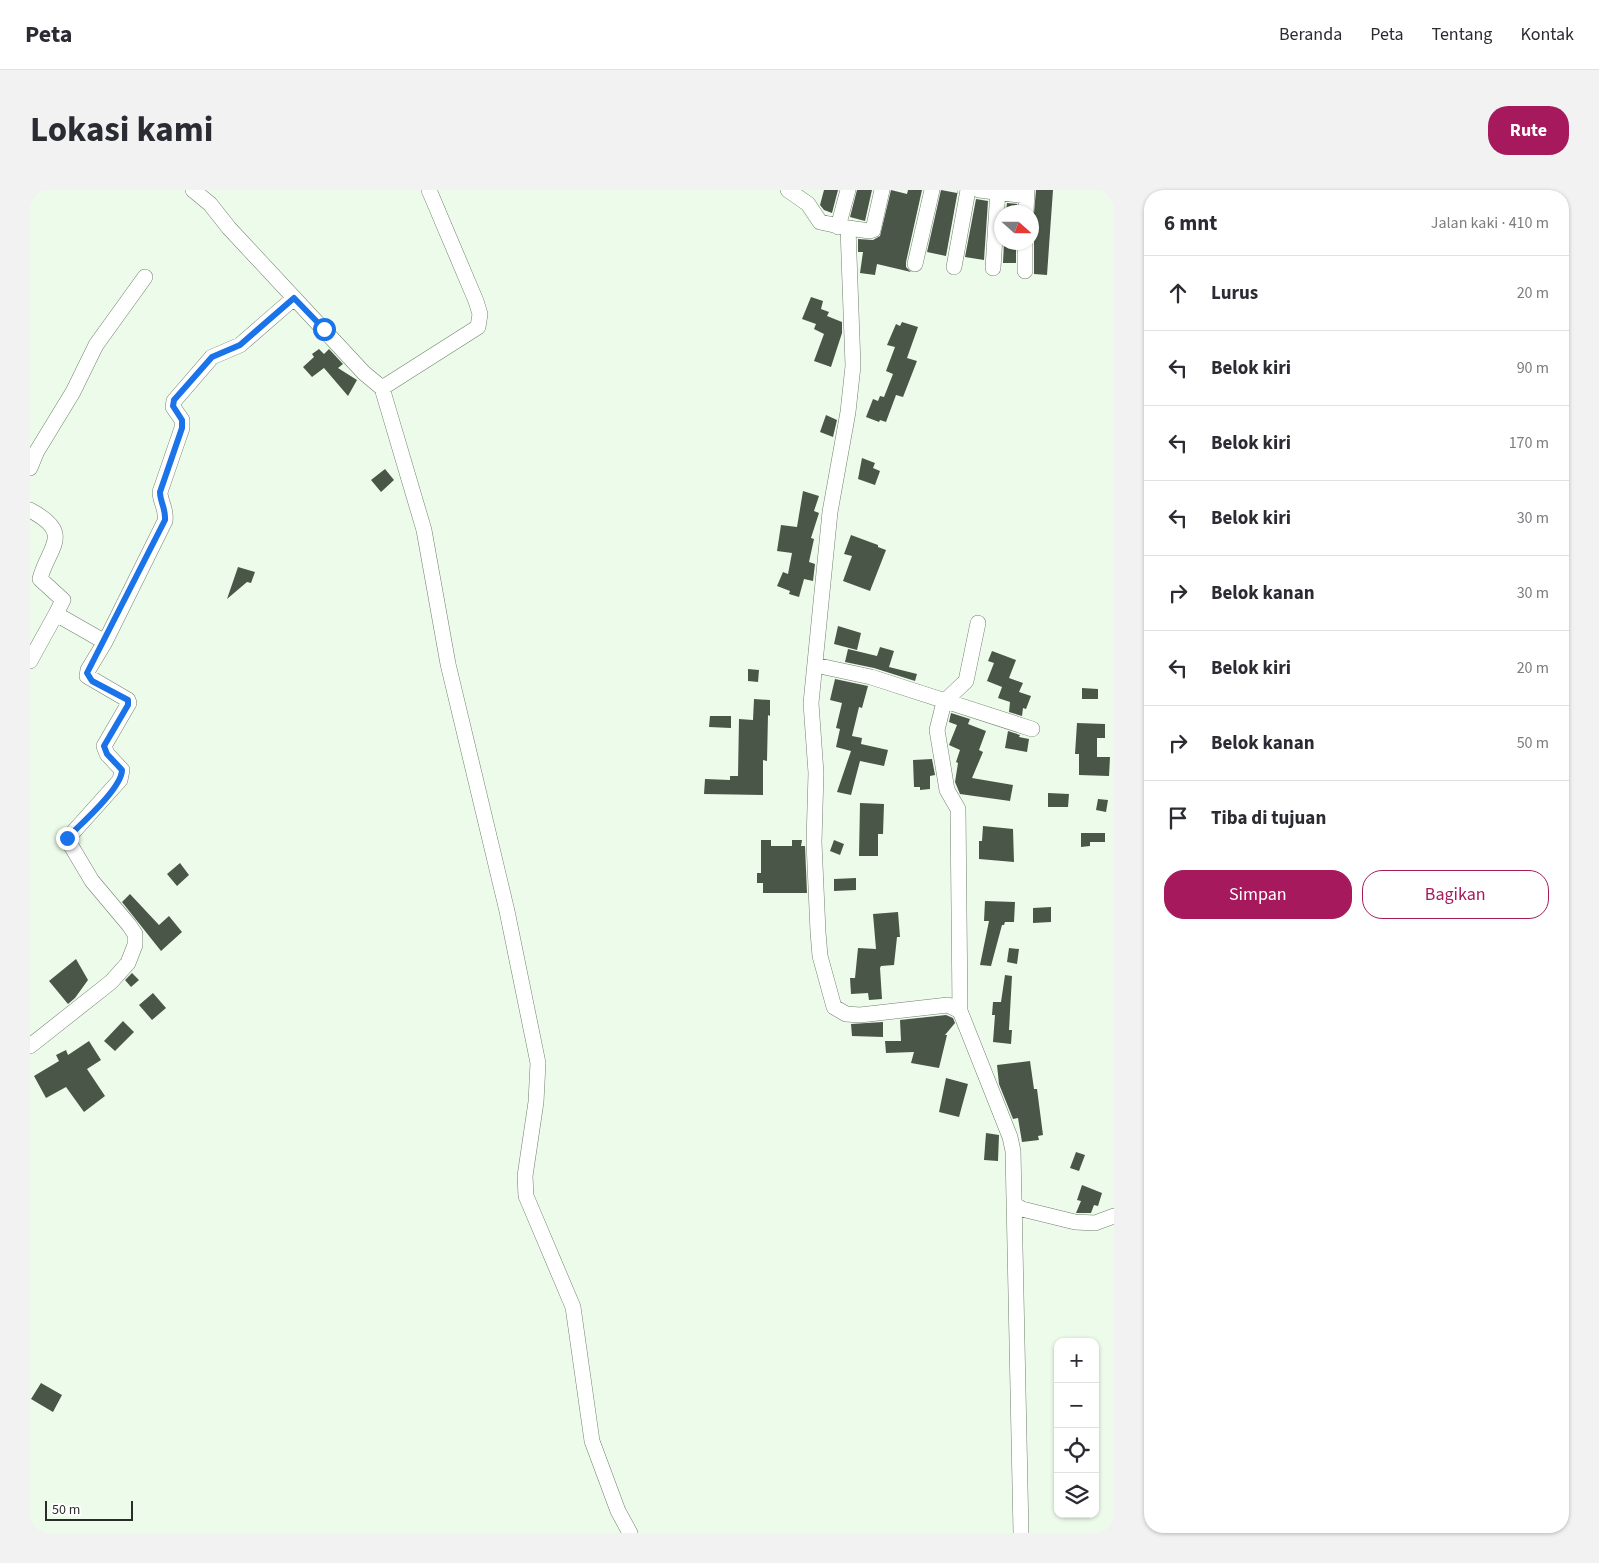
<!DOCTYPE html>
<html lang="id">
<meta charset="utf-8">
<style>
:root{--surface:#fff;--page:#f2f2f3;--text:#2b2b33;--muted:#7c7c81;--line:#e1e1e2;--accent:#a6195c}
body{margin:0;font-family:"Source Sans 3",sans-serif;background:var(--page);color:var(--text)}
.controls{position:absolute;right:15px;bottom:15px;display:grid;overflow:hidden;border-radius:10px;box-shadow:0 1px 4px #0004}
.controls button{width:45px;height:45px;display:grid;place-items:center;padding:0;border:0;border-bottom:1px solid var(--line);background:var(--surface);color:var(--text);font:25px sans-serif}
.compass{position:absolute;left:964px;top:15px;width:45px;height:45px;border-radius:50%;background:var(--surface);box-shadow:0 1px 4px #0004;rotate:111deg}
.scale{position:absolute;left:15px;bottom:12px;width:88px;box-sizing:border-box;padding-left:5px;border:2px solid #292f28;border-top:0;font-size:14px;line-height:18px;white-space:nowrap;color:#292f28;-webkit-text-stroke:4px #fff;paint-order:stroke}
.stop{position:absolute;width:15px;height:15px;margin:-11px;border:4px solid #1a73e8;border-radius:50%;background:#fff}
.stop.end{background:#1a73e8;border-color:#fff;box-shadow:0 1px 5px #0008}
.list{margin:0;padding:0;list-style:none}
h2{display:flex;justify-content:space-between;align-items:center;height:65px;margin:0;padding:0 20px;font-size:21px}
h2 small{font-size:16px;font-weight:400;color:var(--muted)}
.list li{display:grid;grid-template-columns:32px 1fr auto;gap:15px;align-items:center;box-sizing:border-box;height:75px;padding:0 20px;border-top:1px solid var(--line)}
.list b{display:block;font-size:19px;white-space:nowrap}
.list em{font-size:16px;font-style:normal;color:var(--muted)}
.actions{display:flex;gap:10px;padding:15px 20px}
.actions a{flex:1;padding:11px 0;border:1px solid var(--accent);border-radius:20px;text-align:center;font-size:18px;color:var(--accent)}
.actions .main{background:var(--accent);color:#fff}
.icon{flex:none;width:28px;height:28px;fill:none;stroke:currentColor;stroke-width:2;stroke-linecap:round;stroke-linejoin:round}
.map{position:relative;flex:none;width:1084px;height:1343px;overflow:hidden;border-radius:20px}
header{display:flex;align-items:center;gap:30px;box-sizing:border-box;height:70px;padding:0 25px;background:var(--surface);border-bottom:1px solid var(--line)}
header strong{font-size:24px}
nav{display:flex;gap:28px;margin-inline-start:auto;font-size:18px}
.intro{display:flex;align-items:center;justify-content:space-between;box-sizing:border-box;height:120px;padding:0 30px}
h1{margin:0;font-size:35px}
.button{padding:12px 22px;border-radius:20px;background:var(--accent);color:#fff;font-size:18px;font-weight:700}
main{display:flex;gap:30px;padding:0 30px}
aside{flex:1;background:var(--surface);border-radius:20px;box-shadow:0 1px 4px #0004}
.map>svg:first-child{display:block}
</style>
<header>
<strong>Peta</strong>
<nav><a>Beranda</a><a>Peta</a><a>Tentang</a><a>Kontak</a></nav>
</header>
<div class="intro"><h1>Lokasi kami</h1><a class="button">Rute</a></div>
<main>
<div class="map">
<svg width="1084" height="1343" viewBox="0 0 1084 1343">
<rect width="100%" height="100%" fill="#edfcea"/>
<path fill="#4a5647" d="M794,0H808L802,23L794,20L790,15Z
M827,0H842L835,31L820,27Z
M861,0L877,4L878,0H892L876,72V77L881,82L847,74L845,85L830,83L833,62H828V49L843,50L850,46Z
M911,0L927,3L928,0L916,66L897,62Z
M1006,0H1023L1017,85L1004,84V52L1002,46Z
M946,9L958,11L954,70L935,67Z
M977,13L987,14V22H976Z
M974,52H986V73H973Z
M781,107L793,111L791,119L799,122L797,126L812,132V143L801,177L784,171L794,144L784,139L786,134L772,129Z
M872,132L888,137L877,168L887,171L873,207L866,205L856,232L850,230L849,232L836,227L843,209L848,211L850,206L854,207L863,184L856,181L865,157L857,155L866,134L870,136Z
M289,159L294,164L299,159L313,174L308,178L327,190L318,206L294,178L282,187L273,177L284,167L282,164Z
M796,225L807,230L803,247L790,242Z
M832,268L845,273L843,278L850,281L845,295L828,289Z
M355,279L364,290L351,302L341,290Z
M773,301L789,306L784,321L789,323L781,348L784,349L779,372L785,374L783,391L774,389L769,407L759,404L760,401L747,396L753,382L758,384L762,363L747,361L751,335L767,337Z
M821,345L848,355V357L856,360L840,401L813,391L822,366L814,364Z
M208,377L225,382L221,393L217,392L197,409Z
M808,436L831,443L827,460L804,454Z
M850,457L864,461L859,477L887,484L885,491L844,478L815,472L818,459L847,466Z
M962,461L986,470L979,488L993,493L989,502L1001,506L996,519L993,518L992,526L979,522L980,512L968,508L972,497L957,491L964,473L958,471Z
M718,479L729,480L728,492L718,491Z
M805,489L838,496L832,518L829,517L822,546L832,548L831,554L858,560L854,576L830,571L821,605L807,602L821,561L806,557L810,539L806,538L812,513L800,510Z
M1052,498L1068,499V509H1052Z
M724,509L740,510V526L738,525L737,571L733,570V605L674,604L675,589L700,590V586H708L709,529L723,530Z
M921,523L940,529L938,534L956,541L949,560L953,562L942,588L983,595L980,611L930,604L925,592L928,573L926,572L930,560L919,555L927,535L919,532Z
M680,526H701V538L679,537Z
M1047,533L1075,534V548H1067V567H1080L1079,586L1049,585V564H1045Z
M978,541L990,545L989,547L999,549L997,562L975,558Z
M902,569L905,585L900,586V599L890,600V597H884L883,570Z
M1018,603L1039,604L1038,617H1018Z
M1068,609L1078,610L1076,622L1066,620Z
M830,613L854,614L853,644H848V666H829Z
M953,636L983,639L984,672L949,669V651H952Z
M1051,643H1075V652H1060V656L1051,657Z
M731,650H741V656H762V650H772L771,656H775L777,703H733V693H727V683H731Z
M804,650L814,654L810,665L800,661Z
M150,673L159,685L147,696L137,684Z
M826,688V700L804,701V689Z
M100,704L129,735L139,726L152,742L131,761L92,712Z
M955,711L985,712L984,732H975L974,735H972L961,776L950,775L959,731H954Z
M1021,717V732L1003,733V718Z
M868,722L870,747H867L864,775L851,776L850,778L852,809L839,810L838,803L821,804L820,788H825L828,758L846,759L843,724Z
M979,758L989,759L987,774L977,772Z
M46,769L58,790L45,808L38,814L19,791Z
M102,783L109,790L101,797L95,790Z
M975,785L982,786L979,840H982L981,854L963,852L965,825H962L963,812H971Z
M123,803L136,818L122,830L109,815Z
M916,825L923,828L925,833L915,845H917L909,878L881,873L884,862L856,863L855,851H871L870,830Z
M93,831L104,842L85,861L74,851Z
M853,832V847L822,846L821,834Z
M59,851L71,870L57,879L75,906L54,922L36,897L16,908L4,886L29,871L26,865L36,860L38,865Z
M1000,871L1004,899H1007L1013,945L1008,946L1009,950L992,952L988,928L983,929L969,894L967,875Z
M916,888L938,894L929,927L909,922Z
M956,943L969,945L968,971L954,970Z
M1046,962L1055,965L1049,981L1040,978Z
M1052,995L1072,1003L1068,1016L1064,1015L1061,1023H1046L1051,1011L1047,1010Z
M11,1193L32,1205L23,1222L1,1209Z"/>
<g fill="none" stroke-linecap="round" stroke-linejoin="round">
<g stroke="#727f6f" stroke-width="16">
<path id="minor" d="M163,0L180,14L199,38L334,183L352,198L394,340L418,474L477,721L508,873L506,912L495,986L496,1006L543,1117L562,1251L588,1321L600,1343
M758,0L778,14L790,32L818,38L823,176L818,222L800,322L781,513L786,583L784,652L788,742L790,766L804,817L816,824L830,825L918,815L930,821L980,947L983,961L991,1343
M949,0L996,6
M996,22L997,0
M808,37L818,0
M818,38L840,41L843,40L852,0
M885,74L902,0
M924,77L938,0
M963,78L968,0
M995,81V52
M352,198L448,137L450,124L446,111L399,0
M0,278L7,261L43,202L66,155L115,87
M0,320C45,344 18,357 10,389L33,410L26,424L75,452L58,480L57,486L98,510L99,513L74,556L77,564L92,580L90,590L37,649L62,691L99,735L105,744V755L98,773L81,792L0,856
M75,452L135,331C137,319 130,312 130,302L152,238V230L143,217L144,211L182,167L210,155L264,108
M0,471L26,424
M785,475L841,487L1002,539
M930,821L928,619L917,600L907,540L914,512L936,491L948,433
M984,1014L992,1019L1045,1032L1065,1033L1084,1026"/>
</g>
<use href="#minor" stroke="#fff" stroke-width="15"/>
</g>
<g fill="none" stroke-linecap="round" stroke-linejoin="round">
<path stroke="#1a73e8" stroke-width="6" d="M37,648C51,634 92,598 92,580L77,564L74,556L98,515V510L62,491L57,483L135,330C136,319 130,312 130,302L152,238V230L143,216L144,210L182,167L210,155L264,108L294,139"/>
</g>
</svg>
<div class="controls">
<button>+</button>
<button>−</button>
<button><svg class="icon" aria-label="locate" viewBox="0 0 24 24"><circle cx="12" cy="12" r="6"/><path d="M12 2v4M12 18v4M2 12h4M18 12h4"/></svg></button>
<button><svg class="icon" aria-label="layers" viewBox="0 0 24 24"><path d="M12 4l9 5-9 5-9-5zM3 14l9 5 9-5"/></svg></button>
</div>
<svg class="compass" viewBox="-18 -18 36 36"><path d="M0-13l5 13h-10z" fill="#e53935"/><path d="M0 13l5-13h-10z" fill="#7c7c81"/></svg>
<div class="scale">50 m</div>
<div class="stop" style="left:294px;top:139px"></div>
<div class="stop end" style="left:37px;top:648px"></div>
</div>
<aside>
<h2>6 mnt<small>Jalan kaki · 410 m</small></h2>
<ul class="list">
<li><svg class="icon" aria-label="ahead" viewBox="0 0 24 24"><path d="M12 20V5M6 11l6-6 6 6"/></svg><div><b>Lurus</b></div><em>20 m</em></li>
<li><svg class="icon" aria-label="left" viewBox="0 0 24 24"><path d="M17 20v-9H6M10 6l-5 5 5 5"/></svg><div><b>Belok kiri</b></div><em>90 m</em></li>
<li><svg class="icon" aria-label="left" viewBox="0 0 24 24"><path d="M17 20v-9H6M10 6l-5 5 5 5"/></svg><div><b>Belok kiri</b></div><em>170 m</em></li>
<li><svg class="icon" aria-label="left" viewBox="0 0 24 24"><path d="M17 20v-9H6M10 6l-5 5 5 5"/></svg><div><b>Belok kiri</b></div><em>30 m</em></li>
<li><svg class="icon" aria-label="right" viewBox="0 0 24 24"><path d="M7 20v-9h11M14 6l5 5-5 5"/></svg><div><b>Belok kanan</b></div><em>30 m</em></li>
<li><svg class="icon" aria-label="left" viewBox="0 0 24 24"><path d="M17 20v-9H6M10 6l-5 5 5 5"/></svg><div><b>Belok kiri</b></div><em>20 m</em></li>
<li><svg class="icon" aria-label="right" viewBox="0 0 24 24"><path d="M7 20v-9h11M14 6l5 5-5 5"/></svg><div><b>Belok kanan</b></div><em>50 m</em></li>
<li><svg class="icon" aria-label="arrive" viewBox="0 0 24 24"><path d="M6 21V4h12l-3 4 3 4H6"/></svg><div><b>Tiba di tujuan</b></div></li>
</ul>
<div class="actions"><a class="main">Simpan</a><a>Bagikan</a></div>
</aside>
</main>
